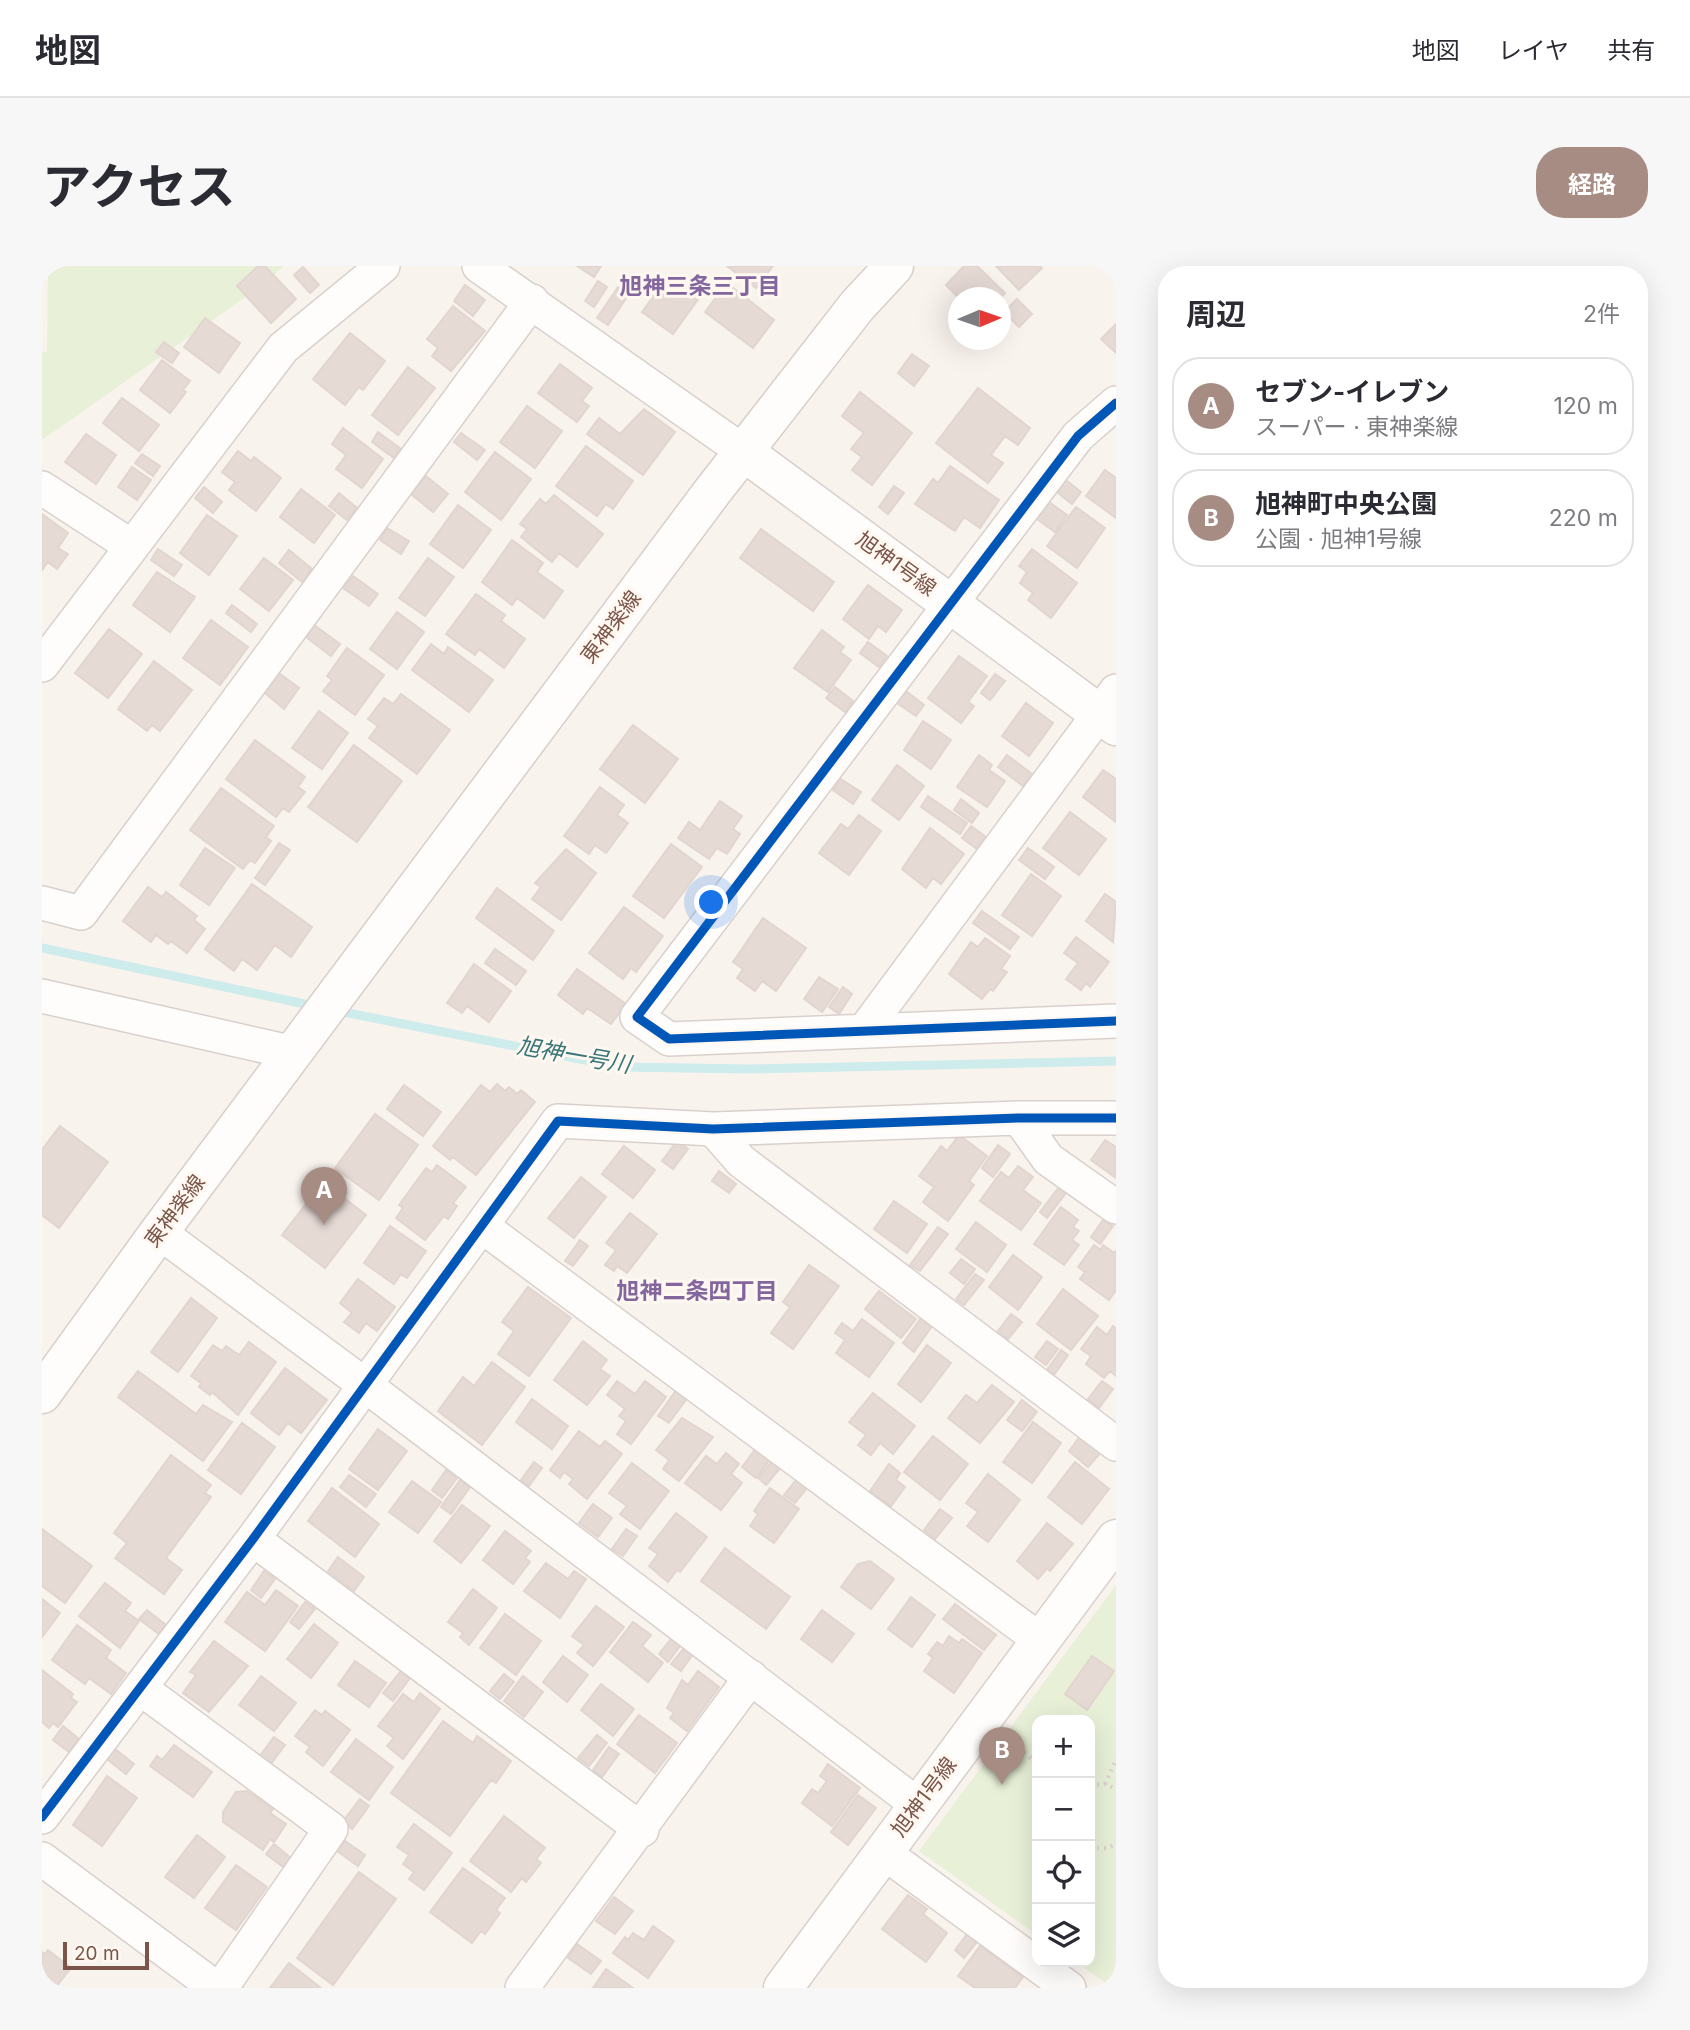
<!DOCTYPE html>
<html lang="ja">
<meta charset="utf-8">
<style>
:root{--surface:#fff;--page:#f7f7f7;--text:#2b2b33;--muted:#7c7c81;--line:#e1e1e2;--accent:#a78c83}
body{margin:0;font-family:Inter,"Noto Sans JP",sans-serif;background:var(--page);color:var(--text)}
.controls{position:absolute;right:21px;bottom:21px;display:grid;overflow:hidden;border-radius:14px;box-shadow:0 7px 28px #0002}
.controls button{width:63px;height:63px;display:grid;place-items:center;padding:0;border:0;border-bottom:2px solid var(--line);background:var(--surface);color:var(--text);font:35px sans-serif}
.compass{position:absolute;left:906px;top:21px;width:63px;height:63px;border-radius:50%;background:var(--surface);box-shadow:0 7px 28px #0002;rotate:88deg}
.scale{position:absolute;left:21px;bottom:18px;width:86px;box-sizing:border-box;padding-left:7px;border:4px solid #7b554a;border-top:0;font-size:19px;line-height:24px;white-space:nowrap;color:#7b554a;-webkit-text-stroke:5px #fff8f1;paint-order:stroke}
.you{position:absolute;left:670px;top:637px;width:24px;height:24px;margin:-18px;border:5px solid #fff;border-radius:50%;background:#1a73e8;box-shadow:0 0 0 10px #1a73e833}
.badge{display:grid;place-items:center;width:46px;height:46px;border-radius:50%;background:var(--accent);color:#fff;font-size:23px;font-weight:700}
.pin{position:absolute;translate:-50% -58px;filter:drop-shadow(0 2px 4px #0008)}
.pin::after{content:'';position:absolute;top:37px;width:24px;height:21px;background:inherit;clip-path:polygon(0 0,100% 0,50% 100%)}
.list{margin:0;padding:0;list-style:none}
h2{display:flex;justify-content:space-between;align-items:center;height:91px;margin:0;padding:0 28px;font-size:30px}
h2 small{font-size:23px;font-weight:400;color:var(--muted)}
.list li{display:grid;grid-template-columns:46px 1fr auto;gap:21px;align-items:center;box-sizing:border-box;height:98px;margin:0 14px 14px;padding:0 14px;border:2px solid var(--line);border-radius:28px}
.list b{display:block;font-size:26px;white-space:nowrap}
.list p{margin:0;font-size:23px;white-space:nowrap;color:var(--muted)}
.list em{font-size:23px;font-style:normal;color:var(--muted)}
.icon{flex:none;width:38px;height:38px;fill:none;stroke:currentColor;stroke-width:2;stroke-linecap:round;stroke-linejoin:round}
.map{position:relative;flex:none;width:1074px;height:1722px;overflow:hidden;border-radius:28px}
header{display:flex;align-items:center;gap:42px;box-sizing:border-box;height:98px;padding:0 35px;background:var(--surface);border-bottom:2px solid var(--line)}
header strong{font-size:33px}
nav{display:flex;gap:38px;margin-inline-start:auto;font-size:24px}
.intro{display:flex;align-items:center;justify-content:space-between;box-sizing:border-box;height:168px;padding:0 42px}
h1{margin:0;font-size:49px}
.button{padding:18px 32px;border-radius:28px;background:var(--accent);color:#fff;font-size:24px;font-weight:700}
main{display:flex;gap:42px;padding:0 42px}
aside{flex:1;background:var(--surface);border-radius:28px;box-shadow:0 7px 28px #0002}
.map>svg:first-child{display:block}
</style>
<header>
<strong>地図</strong>
<nav><a>地図</a><a>レイヤ</a><a>共有</a></nav>
</header>
<div class="intro"><h1>アクセス</h1><a class="button">経路</a></div>
<main>
<div class="map">
<svg width="1074" height="1722" viewBox="0 0 1074 1722">
<rect width="100%" height="100%" fill="#f9f3ee"/>
<path fill="#e8f0d7" d="M6,0H242L215,23L0,174V87L5,85Z
M1074,1319V1722H1071L1034,1696H1048V1454H995V1669L877,1585Z"/>
<g fill="none" stroke-linecap="round" stroke-linejoin="round">
<path stroke="#ceeceb" stroke-width="9" d="M0,682L272,740
M296,745L578,801L707,803L1074,795"/>
</g>
<path fill="#e6dad5" stroke="#e2d5cf" stroke-width="2" d="M216,0H223L254,33L229,57L195,20Z
M535,0H559L552,11Z
M685,0H731L714,22Z
M922,0H935L963,27L958,32H917L904,19Z
M954,0H998L1000,2L977,24Z
M261,1L277,19L268,27L252,9Z
M626,10L657,32L631,68L600,46Z
M556,15L565,21L552,41L543,35Z
M685,17L732,54L711,82L663,46Z
M423,19L443,34L431,50L412,35Z
M576,21L587,28L566,59L555,52Z
M975,33L990,48L977,61L962,46Z
M411,40L443,65L409,105L390,90L396,82L385,73Z
M163,52L198,77L177,107L142,81Z
M1074,58V87L1059,73Z
M308,67L343,95L321,124L317,121L303,139L271,113Z
M122,76L137,87L130,97L114,86Z
M870,88L887,100L872,120L856,107Z
M120,94L148,115L141,124L144,126L128,147L98,124Z
M518,98L550,122L540,135L547,140L535,156L496,127Z
M366,101L393,122L356,169L330,149Z
M936,122L988,162L976,179L963,170L949,189L961,197L946,217L894,177Z
M818,126L870,167L830,219L810,204L820,191L809,183L822,167L800,150Z
M80,132L117,159L97,185L61,157Z
M485,140L520,165L493,202L458,176Z
M602,143L633,166L601,209L545,168L557,152L578,168Z
M301,162L341,193L320,222L294,203L304,189L290,178Z
M336,166L359,183L352,192L330,176Z
M419,167L443,184L435,194L412,176Z
M44,168L74,189L54,218L23,196Z
M544,180L591,215L571,243L564,238L555,250L514,220Z
M196,185L209,195L212,191L239,212L214,245L187,224L193,216L180,206Z
M453,186L489,213L459,254L423,226Z
M100,188L118,200L111,210L93,197Z
M908,200L957,234L938,262L922,251L913,265L873,238L891,213L896,217Z
M90,201L109,214L95,234L76,221Z
M1063,204L1074,212V252L1044,230Z
M384,210L406,228L391,246L369,228Z
M1020,211L1039,226L1030,238L1011,223Z
M852,220L862,227L846,248L837,241Z
M162,221L180,236L171,247L153,232Z
M259,223L293,249L272,277L238,251Z
M297,227L315,242L305,254L287,240Z
M512,229L561,268L535,301L517,287L510,296L479,271L485,263L478,258L498,233L504,238Z
M1007,236L1025,249L1013,266L995,253Z
M416,239L449,264L421,302L388,278Z
M1034,241L1063,262L1035,302L1005,280Z
M0,248L26,267L16,282L26,288L15,303L6,296L0,304Z
M165,249L195,270L167,309L138,287Z
M345,262L367,275L359,288L338,274Z
M719,263L792,316L771,345L698,292Z
M470,274L501,297L495,306L521,325L502,352L475,332L470,339L440,316Z
M116,283L140,299L132,310L109,294Z
M990,283L1035,317L1009,352L986,334L991,327L978,317L985,306L977,300Z
M247,284L270,303L260,316L237,297Z
M222,292L251,314L227,345L198,323Z
M386,292L412,311L383,350L357,332Z
M115,306L153,331L128,366L91,339Z
M311,310L336,328L327,340L301,322Z
M826,319L860,344L844,366L836,360L827,373L801,353Z
M434,328L463,349L459,355L483,373L462,402L437,383L433,389L404,368Z
M190,339L215,358L209,366L184,347Z
M355,346L382,366L355,403L328,383Z
M169,354L206,381L178,419L141,392Z
M272,359L298,378L289,390L264,371Z
M67,363L100,388L66,432L33,407Z
M780,364L802,381L798,386L809,394L786,426L752,402Z
M826,376L845,390L837,401L818,387Z
M389,378L402,388L406,381L451,414L427,446L370,404Z
M305,382L342,409L313,449L281,425L290,414L285,410Z
M917,390L945,410L926,436L932,440L919,457L886,432Z
M112,395L150,424L118,465L110,459L105,465L76,443Z
M237,407L257,422L242,443L222,426Z
M953,408L963,415L948,434L939,427Z
M793,421L811,435L803,446L784,432Z
M864,425L882,439L874,450L855,437Z
M359,428L408,464L375,508L327,472L336,460L326,453L342,432L351,438Z
M984,437L1011,457L987,490L960,470Z
M277,445L306,467L280,503L250,482Z
M881,455L909,474L889,503L862,484Z
M591,459L636,493L603,537L558,503Z
M213,474L263,511L256,521L263,526L247,546L241,542L234,551L184,513Z
M312,479L360,515L315,576L266,541Z
M937,489L950,499L947,504L963,515L945,541L915,521Z
M965,489L990,508L981,520L956,501Z
M855,499L882,520L857,554L830,534Z
M1061,504L1074,513V556L1041,531Z
M799,513L819,526L811,538L791,524Z
M558,521L582,539L575,549L586,557L564,587L553,579L547,588L522,570Z
M179,522L232,560L224,571L229,575L213,597L208,594L201,603L148,564Z
M886,530L925,557L918,568L879,541Z
M919,533L937,547L930,557L912,544Z
M678,535L700,550L691,563L698,568L685,588L675,582L667,593L636,572L647,556L658,564Z
M1028,546L1064,573L1037,609L1001,582Z
M817,549L839,565L807,609L777,587L799,558L806,563Z
M929,560L944,571L935,583L920,572Z
M888,562L922,588L899,618L891,612L884,622L860,603Z
M237,577L248,584L223,619L213,612Z
M629,578L660,601L622,652L591,630Z
M163,582L193,602L167,639L138,619Z
M986,582L1012,601L1003,613L977,594Z
M524,583L554,607L519,654L490,633L499,621L493,617Z
M989,608L1019,630L990,670L960,649Z
M210,618L270,661L249,691L233,679L215,704L200,693L192,705L163,683Z
M106,621L120,631L124,626L155,650L152,654L163,663L145,687L129,675L126,678L114,669L109,676L81,655Z
M455,622L512,665L491,694L434,652Z
M1063,628L1074,636L1071,676L1044,655Z
M582,641L621,670L594,706L589,702L581,713L547,687Z
M940,645L977,671L968,683L931,657Z
M721,652L764,682L734,725L720,715L713,725L695,712L701,703L691,696Z
M1034,671L1067,696L1048,721L1044,717L1039,724L1024,713L1036,697L1022,687Z
M943,672L968,690L959,703L965,706L951,725L948,723L940,733L907,708L929,676L936,681Z
M453,683L484,705L474,719L443,697Z
M432,698L469,725L447,756L425,740L420,747L405,737Z
M535,703L584,738L569,758L545,742L541,748L516,729Z
M777,711L796,723L780,746L762,733Z
M801,721L810,728L797,748L787,741Z
M455,818L463,825L467,821L475,828L479,824L493,836L434,909L411,891L408,894L391,880L439,819L448,826Z
M362,819L399,846L381,870L345,843Z
M333,848L376,879L337,934L293,902Z
M18,860L66,896L17,962L0,949V884Z
M917,869L945,890L927,915L932,919L906,955L881,936L892,921L877,910L899,880L905,885Z
M1063,874L1074,881V912L1049,894Z
M635,875L646,883L631,903L620,895Z
M956,879L968,888L951,911L940,902Z
M582,880L613,904L591,932L560,908Z
M395,899L424,921L411,937L415,940L406,953L402,950L383,974L354,952L361,942L357,939L384,902L390,906Z
M976,900L991,911L981,924L999,937L979,964L938,935L959,906L967,912Z
M677,905L694,918L687,927L670,915Z
M539,911L564,931L532,972L506,952Z
M281,916L324,949L283,1002L240,969Z
M1017,921L1024,927L1005,952L998,946Z
M852,935L885,958L865,987L832,963Z
M1019,941L1036,954L1031,961L1037,965L1030,974L1037,979L1022,999L992,978Z
M588,947L615,968L585,1007L575,1000L572,1005L563,999L574,984L564,977Z
M1061,954L1071,960L1058,978L1049,971Z
M934,956L964,979L945,1006L914,983Z
M348,960L384,985L365,1012L359,1008L352,1018L322,997Z
M896,961L906,968L878,1005L868,999Z
M538,974L546,980L531,1000L523,995Z
M1052,979L1059,984L1061,979L1072,987L1074,985V1024L1067,1034L1038,1013L1043,1006L1036,1001Z
M971,989L1000,1011L976,1044L947,1021Z
M919,993L933,1003L922,1018L908,1007Z
M767,999L797,1020L751,1083L729,1067L748,1041L741,1036Z
M933,1008L942,1014L922,1039L914,1033Z
M316,1013L353,1041L335,1065L324,1057L317,1067L302,1056L310,1047L298,1037Z
M486,1021L529,1052L487,1110L456,1088L472,1065L460,1056Z
M1021,1023L1056,1050L1029,1084L995,1058Z
M837,1025L874,1053L859,1072L823,1043Z
M149,1032L175,1052L136,1106L109,1086Z
M969,1048L980,1056L966,1073L956,1065Z
M879,1052L890,1060L872,1086L861,1077Z
M820,1053L852,1077L827,1111L794,1087L803,1074L793,1067L800,1057L811,1065Z
M1071,1060L1074,1062V1110L1068,1105L1062,1112L1044,1098L1049,1090L1039,1083L1055,1061L1065,1069Z
M541,1075L565,1094L558,1103L568,1110L545,1139L512,1114Z
M1005,1075L1016,1083L1004,1099L993,1091Z
M207,1076L234,1096L196,1149L170,1126L168,1129L157,1121L159,1117L149,1110L171,1079L180,1085L184,1080L197,1089Z
M885,1079L909,1097L879,1136L856,1118Z
M1019,1084L1026,1089L1012,1109L1005,1104Z
M450,1096L483,1121L440,1179L396,1145L421,1111L432,1120Z
M243,1102L285,1134L259,1167L246,1157L237,1169L209,1147Z
M96,1105L154,1148L161,1139L190,1156L161,1195L76,1131Z
M575,1115L593,1128L603,1115L624,1131L589,1178L575,1168L584,1155L577,1150L583,1143L565,1129Z
M1060,1115L1071,1123L1057,1142L1046,1133Z
M950,1119L972,1136L938,1177L906,1152L924,1129L935,1137Z
M635,1123L646,1131L627,1157L616,1150Z
M831,1127L873,1160L851,1188L838,1177L829,1189L816,1179L824,1169L807,1156Z
M490,1133L526,1160L510,1183L474,1156Z
M980,1134L995,1146L980,1165L965,1154Z
M640,1152L671,1171L637,1215L621,1203L627,1194L614,1184Z
M991,1156L1019,1177L990,1217L961,1196Z
M200,1157L233,1181L199,1228L166,1204Z
M336,1163L365,1185L336,1224L307,1203Z
M537,1165L558,1181L563,1175L580,1188L545,1233L527,1218L531,1213L522,1206L518,1212L508,1204Z
M1039,1169L1059,1186L1046,1201L1027,1185Z
M891,1170L926,1198L898,1234L862,1206Z
M715,1181L729,1192L714,1212L700,1201Z
M684,1187L697,1198L689,1208L700,1217L679,1244L643,1217L664,1190L675,1198Z
M129,1189L169,1219L163,1227L169,1231L124,1292L140,1304L122,1328L73,1292L85,1277L72,1267Z
M731,1194L739,1201L724,1219L716,1212Z
M492,1196L500,1202L487,1220L479,1214Z
M1033,1196L1067,1223L1040,1258L1006,1231Z
M590,1197L627,1225L598,1263L578,1248L585,1240L567,1227Z
M847,1198L858,1207L854,1214L863,1221L849,1240L828,1225Z
M404,1204L415,1212L400,1232L390,1224Z
M946,1208L978,1234L946,1276L925,1260L936,1246L924,1237Z
M307,1209L334,1228L324,1241L298,1221Z
M418,1214L428,1221L409,1248L399,1241Z
M754,1214L765,1222L753,1237L742,1229Z
M370,1215L399,1236L376,1267L347,1246Z
M290,1222L337,1258L313,1291L266,1255Z
M728,1222L757,1243L732,1277L708,1260L716,1248L712,1245Z
M551,1238L570,1252L556,1271L537,1257Z
M420,1239L448,1260L419,1297L392,1275Z
M898,1243L910,1252L893,1273L882,1264Z
M634,1247L665,1271L638,1306L635,1304L626,1316L607,1300L616,1288L607,1282Z
M1005,1257L1031,1278L1008,1305L1005,1302L996,1313L975,1295Z
M0,1263L50,1300L23,1337L0,1320Z
M584,1263L595,1270L581,1290L570,1283Z
M463,1265L489,1285L483,1292L488,1296L471,1318L441,1294Z
M683,1282L748,1331L724,1363L659,1315Z
M296,1291L322,1311L312,1325L286,1305Z
M828,1295L852,1313L829,1343L799,1321L816,1298Z
M504,1297L526,1313L532,1305L544,1313L518,1352L482,1325Z
M222,1305L233,1313L219,1332L209,1324Z
M63,1317L89,1337L83,1345L97,1355L78,1382L37,1350Z
M431,1323L455,1342L427,1379L418,1371L421,1367L406,1356Z
M234,1324L256,1340L223,1385L183,1356L205,1326L223,1339Z
M869,1331L893,1349L870,1381L846,1363Z
M0,1333L18,1347L0,1371Z
M263,1336L273,1343L257,1363L248,1356Z
M913,1338L954,1369L942,1384L901,1353Z
M554,1340L582,1361L551,1400L535,1387L542,1379L530,1370Z
M105,1344L124,1359L117,1368L97,1353Z
M780,1344L812,1368L790,1396L759,1373Z
M463,1348L499,1375L474,1409L438,1382Z
M591,1356L609,1369L600,1380L621,1397L606,1416L568,1386Z
M272,1358L296,1377L269,1412L245,1393Z
M35,1359L69,1384L64,1392L84,1407L69,1428L47,1412L43,1418L10,1394Z
M907,1370L917,1377L920,1373L940,1387L912,1427L882,1405L891,1392L886,1388L895,1376L901,1380Z
M629,1373L638,1380L626,1396L617,1388Z
M172,1375L206,1400L167,1446L141,1427L154,1409L148,1406Z
M642,1382L651,1388L639,1405L629,1398Z
M521,1390L546,1409L525,1436L501,1416Z
M1050,1390L1072,1405L1045,1444L1023,1428Z
M313,1395L344,1417L327,1441L296,1419Z
M0,1404L31,1428L29,1432L35,1436L16,1461L11,1457L7,1462L0,1456Z
M359,1405L368,1412L351,1435L341,1427Z
M656,1405L677,1421L645,1465L628,1452L632,1447L625,1442L640,1414L646,1419Z
M462,1408L472,1416L458,1433L448,1425Z
M219,1410L254,1437L232,1465L197,1439Z
M481,1410L501,1426L482,1451L462,1435Z
M559,1418L592,1443L571,1470L539,1444Z
M378,1427L398,1443L361,1493L345,1480L352,1472L336,1460L361,1428L372,1436Z
M273,1444L280,1449L283,1445L308,1464L281,1500L264,1486L268,1481L253,1470Z
M597,1449L635,1477L613,1507L575,1478Z
M401,1455L431,1477L435,1470L469,1495L454,1517L449,1514L408,1570L349,1527Z
M21,1460L37,1473L27,1486L11,1474Z
M555,1469L565,1477L547,1500L536,1492Z
M232,1471L243,1479L228,1499L217,1491Z
M314,1473L351,1501L327,1534L289,1506Z
M132,1479L170,1506L151,1531L108,1500L115,1490L120,1494Z
M567,1481L577,1488L560,1511L551,1504Z
M73,1483L92,1498L84,1508L65,1493Z
M786,1498L818,1522L790,1560L760,1537L770,1523L776,1527L785,1515L778,1510Z
M65,1510L95,1532L60,1580L31,1559Z
M205,1525L231,1543L228,1547L244,1558L232,1576L228,1573L221,1584L181,1556V1546L194,1526Z
M816,1529L834,1542L806,1579L789,1566Z
M318,1533L327,1540L310,1563L301,1555Z
M462,1550L503,1582L494,1593L499,1597L484,1616L480,1612L469,1626L428,1595Z
M372,1558L410,1587L382,1624L367,1613L372,1606L361,1598L367,1589L355,1581Z
M155,1569L183,1591L152,1632L123,1611Z
M303,1575L323,1589L316,1600L295,1585Z
M232,1578L249,1592L241,1601L224,1588Z
M194,1599L225,1621L194,1664L163,1642Z
M421,1602L463,1632L454,1644L458,1647L443,1668L439,1665L430,1677L388,1646Z
M317,1606L354,1633L291,1719L255,1692Z
M866,1629L885,1643L881,1648L905,1667L884,1696L840,1663Z
M572,1631L591,1645L573,1668L554,1655Z
M611,1660L632,1675L606,1712L571,1687L583,1671L586,1674L591,1667L602,1674Z
M928,1664L939,1671L922,1692L913,1684Z
M535,1678L559,1695L549,1708L526,1692Z
M938,1680L981,1711L973,1722H933L916,1710Z
M6,1684L29,1702L13,1722H0V1686L3,1688Z
M247,1697L279,1722H228Z
M564,1703L591,1722H551Z"/>
<g fill="none" stroke-linecap="round" stroke-linejoin="round">
<g stroke="#d9d0cc" stroke-width="36">
<path id="minor" d="M437,0L702,186
M1074,137L1036,170L595,751L627,773L1074,755
M0,222L89,280
M0,399L241,82L341,0
M0,637L39,647L490,35
M0,730L252,787
M822,765L1074,425
M977,852L1006,893L1074,941
M671,863L699,895L1074,1178
M441,961L998,1374
M117,966L323,1119L876,1539
M211,1273L600,1564
M98,1422L289,1563L179,1722
M0,1551L211,1273L516,855L671,863L977,852H1074
M841,1586L1027,1722
M0,1593L174,1722
M480,1722L709,1411"/>
</g>
<g stroke="#d9d0cc" stroke-width="41">
<path id="tertiary" d="M702,186L1074,460
M741,1722L1074,1273"/>
</g>
<g stroke="#d9cec9" stroke-width="41">
<path id="secondary" d="M0,1128L117,966L670,226L815,40L852,0"/>
</g>
<path stroke="#dcd1ce" stroke-width="4.5" stroke-dasharray="2 5" stroke-linecap="butt" d="M966,1473L995,1497
M1063,1518L1074,1494
M1048,1519L1063,1518L1074,1523
M1048,1582H1066L1074,1578"/>
<use href="#minor" stroke="#fefdfc" stroke-width="33"/>
<use href="#tertiary" stroke="#fefdfc" stroke-width="38"/>
<use href="#secondary" stroke="#fefdfc" stroke-width="38"/>
<g stroke="#fff8f1" stroke-width="13">
<path id="cycleway" d="M1074,137L1036,170L595,751L627,773L1074,755
M0,1551L211,1273L516,855L671,863L977,852H1074"/>
</g>
<use href="#cycleway" stroke="#0057b8" stroke-width="9"/>
</g>
<g text-anchor="middle" stroke-width="6" stroke-linejoin="round" paint-order="stroke">
<g font-size="21" fill="#7b554a" stroke="#fff8f1">
<text transform="translate(854 298) rotate(36)" y="7">旭神1号線</text>
<text transform="translate(569 361) rotate(-53)" y="7">東神楽線</text>
<text transform="translate(133 945) rotate(-53)" y="7">東神楽線</text>
<text transform="translate(882 1531) rotate(-53)" y="7">旭神1号線</text>
</g>
<g font-size="23" font-weight="bold" fill="#84669e" stroke="#fff8f1">
<text x="658" y="28">旭神三条三丁目</text>
<text x="655" y="1033">旭神二条四丁目</text>
</g>
<g font-size="23" font-style="italic" fill="#387679" stroke="#fff8f1">
<text transform="translate(532 789) rotate(10)" y="8">旭神一号川</text>
</g>
</g>
</svg>
<div class="controls">
<button>+</button>
<button>−</button>
<button><svg class="icon" aria-label="locate" viewBox="0 0 24 24"><circle cx="12" cy="12" r="6"/><path d="M12 2v4M12 18v4M2 12h4M18 12h4"/></svg></button>
<button><svg class="icon" aria-label="layers" viewBox="0 0 24 24"><path d="M12 4l9 5-9 5-9-5zM3 14l9 5 9-5"/></svg></button>
</div>
<svg class="compass" viewBox="-18 -18 36 36"><path d="M0-13l5 13h-10z" fill="#e53935"/><path d="M0 13l5-13h-10z" fill="#7c7c81"/></svg>
<div class="scale">20 m</div>
<div class="you"></div>
<div class="pin badge" style="left:282px;top:959px">A</div>
<div class="pin badge" style="left:960px;top:1519px">B</div>
</div>
<aside>
<h2>周辺<small>2件</small></h2>
<ul class="list">
<li><span class="badge">A</span><div><b>セブン-イレブン</b><p>スーパー · 東神楽線</p></div><em>120 m</em></li>
<li><span class="badge">B</span><div><b>旭神町中央公園</b><p>公園 · 旭神1号線</p></div><em>220 m</em></li>
</ul>
</aside>
</main>
